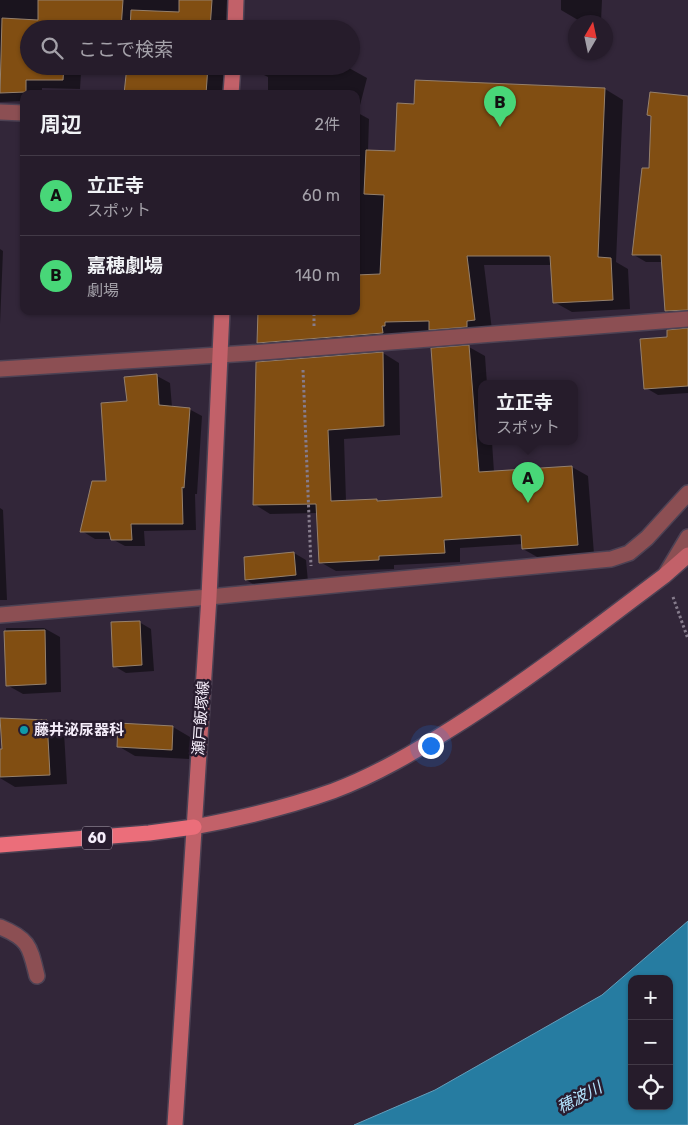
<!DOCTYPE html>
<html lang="ja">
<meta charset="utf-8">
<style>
:root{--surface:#261c2b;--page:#2e2533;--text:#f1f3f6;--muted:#a4a1a9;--line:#423a47;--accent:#48d778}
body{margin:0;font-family:Rubik,"Noto Sans JP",sans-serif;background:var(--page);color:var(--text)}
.controls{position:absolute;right:15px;bottom:15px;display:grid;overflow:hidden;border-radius:10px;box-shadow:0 1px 4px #0004}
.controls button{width:45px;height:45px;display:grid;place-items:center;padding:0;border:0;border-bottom:1px solid var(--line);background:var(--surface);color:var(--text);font:25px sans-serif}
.compass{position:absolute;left:568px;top:15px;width:45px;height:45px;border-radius:50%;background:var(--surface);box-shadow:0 1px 4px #0004;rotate:9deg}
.you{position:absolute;left:430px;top:745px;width:18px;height:18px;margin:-12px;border:4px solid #fff;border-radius:50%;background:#1a73e8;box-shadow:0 0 0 8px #1a73e833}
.badge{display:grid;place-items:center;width:32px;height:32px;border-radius:50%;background:var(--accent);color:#111;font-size:16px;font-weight:700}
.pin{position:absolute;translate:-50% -41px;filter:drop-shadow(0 1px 2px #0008)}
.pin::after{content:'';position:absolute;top:26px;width:18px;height:15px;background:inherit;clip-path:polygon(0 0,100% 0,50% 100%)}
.popup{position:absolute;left:478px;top:380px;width:100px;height:65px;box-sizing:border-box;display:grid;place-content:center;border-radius:10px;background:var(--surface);filter:drop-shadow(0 1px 4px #0005);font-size:16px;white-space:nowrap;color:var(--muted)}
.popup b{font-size:19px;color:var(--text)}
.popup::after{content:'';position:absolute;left:50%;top:100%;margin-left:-10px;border:10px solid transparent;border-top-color:var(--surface)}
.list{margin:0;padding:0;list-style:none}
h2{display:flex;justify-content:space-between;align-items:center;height:65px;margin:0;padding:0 20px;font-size:21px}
h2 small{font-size:16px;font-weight:400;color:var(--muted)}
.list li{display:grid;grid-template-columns:32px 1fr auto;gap:15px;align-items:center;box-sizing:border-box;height:80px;padding:0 20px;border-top:1px solid var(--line)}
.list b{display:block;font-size:19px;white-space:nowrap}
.list p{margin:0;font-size:16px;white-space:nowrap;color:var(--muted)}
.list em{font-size:16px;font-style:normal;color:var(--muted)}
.icon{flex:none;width:28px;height:28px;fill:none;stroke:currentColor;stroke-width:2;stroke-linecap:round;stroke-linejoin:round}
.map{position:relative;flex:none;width:688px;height:1125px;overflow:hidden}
.search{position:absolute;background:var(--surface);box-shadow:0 1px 4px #0004;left:20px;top:20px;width:340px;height:55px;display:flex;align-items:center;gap:12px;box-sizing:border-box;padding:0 18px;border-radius:28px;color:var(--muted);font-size:19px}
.panel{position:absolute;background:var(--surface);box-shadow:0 1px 4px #0004;left:20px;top:90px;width:340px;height:225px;border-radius:10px}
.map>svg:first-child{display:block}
</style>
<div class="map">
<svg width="688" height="1125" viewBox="0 0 688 1125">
<rect width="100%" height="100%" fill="#322639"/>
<path fill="#267ca1" stroke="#649ebb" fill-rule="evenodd" d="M688,921V1125H354L435,1090L602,995ZM632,979H669V1106H632Z"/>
<path fill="#0007" d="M0,0H228L227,29H29V66H225L223,94H126L127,74L81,73L80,89L42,88V94H24V101L0,102Z
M561,0H602L601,22L578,20L561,10Z
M265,66H329L349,68L367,78L358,113L369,119L368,151L396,153L415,105L605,89L623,100L616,262L628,269L630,309L572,312L554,302L552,265H484L492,330L448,339L434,331L402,332V335L276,353L258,342L356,311V94H268V77L264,75Z
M688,97V318H679L667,311L663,262H646L634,255L650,169L652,117L649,115Z
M0,249L3,251L0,324Z
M688,329V393L658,395L646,388L669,338Z
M469,347L485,356L487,384H482V442H492L494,472L572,467L588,476L594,554L539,558L523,549V544L460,548V562L394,565V569L336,571L320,562L318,513L270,514L254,504L383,353L399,363L400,435L344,439L346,501L376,500L380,502L443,499Z
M157,376L170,383L172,407L189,409L202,416L197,494H195L196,530L144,531L145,546H125L112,539H95L82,531L107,482L128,402Z
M0,508L3,510L7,600H0Z
M294,553L306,560L308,582L258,587L246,580Z
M139,622L151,629L154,671L126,673L114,666Z
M6,628H44L60,637L61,692L23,694L7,685Z
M47,722L64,732L67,784L15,787L0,778V750Z
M173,727L190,737L189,759L135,756L118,746Z"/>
<path fill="#814e12" stroke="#95806c" d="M38,0H123L121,29H29V66H64L63,80H26V92L0,93L2,18L38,20Z
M179,0H212L210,29H130L131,10L179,12Z
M127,66H208L206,94H124Z
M415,80L605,88L598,257L611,258L613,300L553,303L550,256H467L475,320L467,321V327L429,330V321L385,322V326H382L383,333L257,343L258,311H356V275L380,274L384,195L364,194L366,150L395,151L397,103L414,104Z
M650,92L688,96V310L665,311L661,255H632L642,168H649L651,116L647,115Z
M688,328V386L644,389L640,339L667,337V330Z
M469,345L479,472L572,466L578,545L522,549L521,535L444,540L445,553L379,556V560L319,563L316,504L253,505L256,362L383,352L384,426L328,430L331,501L377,499V501L442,497L431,348Z
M157,374L159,405L190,408L184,488L182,487L183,524H131L132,540H111L109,532H80L92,481H106L101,403L127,401L124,377Z
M294,552L296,575L245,580L244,557Z
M140,621L142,665L113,667L111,622Z
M45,630L46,684L6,686L4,631Z
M0,718L47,720L50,775L0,777V749H2Z
M118,723L173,726L172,750L117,747Z"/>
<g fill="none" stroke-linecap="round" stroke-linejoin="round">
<g stroke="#4d4254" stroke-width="18">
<path id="lane" d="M0,927C30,939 30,948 37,976"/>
</g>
<g stroke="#4d4254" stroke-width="18">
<path id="street" d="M0,112L24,113
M0,369L250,353L688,319
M667,572L688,537
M0,615L209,597L611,559L629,553L647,538L688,493"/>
</g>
<g stroke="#4d4254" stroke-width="18">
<path id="secondary" d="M235,29L236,0
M231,94L233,66
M194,827C242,818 288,807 333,791C376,775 416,751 454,727C527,681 595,628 664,576L688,555
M175,1125L209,597L222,311"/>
</g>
<g stroke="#4d4254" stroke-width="18">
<path id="primary" d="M0,845L149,833L194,827"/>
</g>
<path stroke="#867c8c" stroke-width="3" stroke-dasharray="2.5 2.5" stroke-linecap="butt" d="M258,93L269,94
M356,96L358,266H356
M314,326V311
M303,370L311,566
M673,597L688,639"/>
<use href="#lane" stroke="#8c4f53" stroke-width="15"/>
<use href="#street" stroke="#8c4f53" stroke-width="15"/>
<use href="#secondary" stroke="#c26169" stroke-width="15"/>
<use href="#primary" stroke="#eb6e7a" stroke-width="15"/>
</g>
<circle fill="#0f9aa8" stroke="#281c2f" stroke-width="2" cx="24" cy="730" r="5"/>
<g text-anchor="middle" stroke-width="5" stroke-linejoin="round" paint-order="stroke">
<rect fill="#281c2f" stroke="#b7aebc" stroke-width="1" x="82" y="826.5" width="30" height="23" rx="4"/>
<g font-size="14" font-weight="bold" fill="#f4ecf9">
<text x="97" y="843">60</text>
</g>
<g font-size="15" fill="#f4ecf9" stroke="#281c2f">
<text transform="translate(201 718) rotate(-86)" y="5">瀬戸飯塚線</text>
</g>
<g font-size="15" font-weight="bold" fill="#f4ecf9" stroke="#281c2f" text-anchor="start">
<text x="34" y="735">藤井泌尿器科</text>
</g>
<g font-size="16" font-style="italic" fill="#b3e3fd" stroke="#281c2f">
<text transform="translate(579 1097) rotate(-28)" y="6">穂波川</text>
</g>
</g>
</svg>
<div class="controls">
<button>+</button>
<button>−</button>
<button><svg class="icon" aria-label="locate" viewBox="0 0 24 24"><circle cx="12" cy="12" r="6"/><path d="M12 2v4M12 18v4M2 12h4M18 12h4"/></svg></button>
</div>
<svg class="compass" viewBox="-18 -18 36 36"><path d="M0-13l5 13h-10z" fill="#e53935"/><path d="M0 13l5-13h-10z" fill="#a4a1a9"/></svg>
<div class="you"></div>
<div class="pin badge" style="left:528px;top:503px">A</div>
<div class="popup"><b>立正寺</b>スポット</div>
<div class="pin badge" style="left:500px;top:127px">B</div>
<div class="search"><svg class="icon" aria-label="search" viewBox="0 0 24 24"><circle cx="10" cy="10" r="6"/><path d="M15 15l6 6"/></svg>ここで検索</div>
<section class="panel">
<h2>周辺<small>2件</small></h2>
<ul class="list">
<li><span class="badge">A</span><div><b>立正寺</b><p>スポット</p></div><em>60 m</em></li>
<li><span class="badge">B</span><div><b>嘉穂劇場</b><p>劇場</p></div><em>140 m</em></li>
</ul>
</section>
</div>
